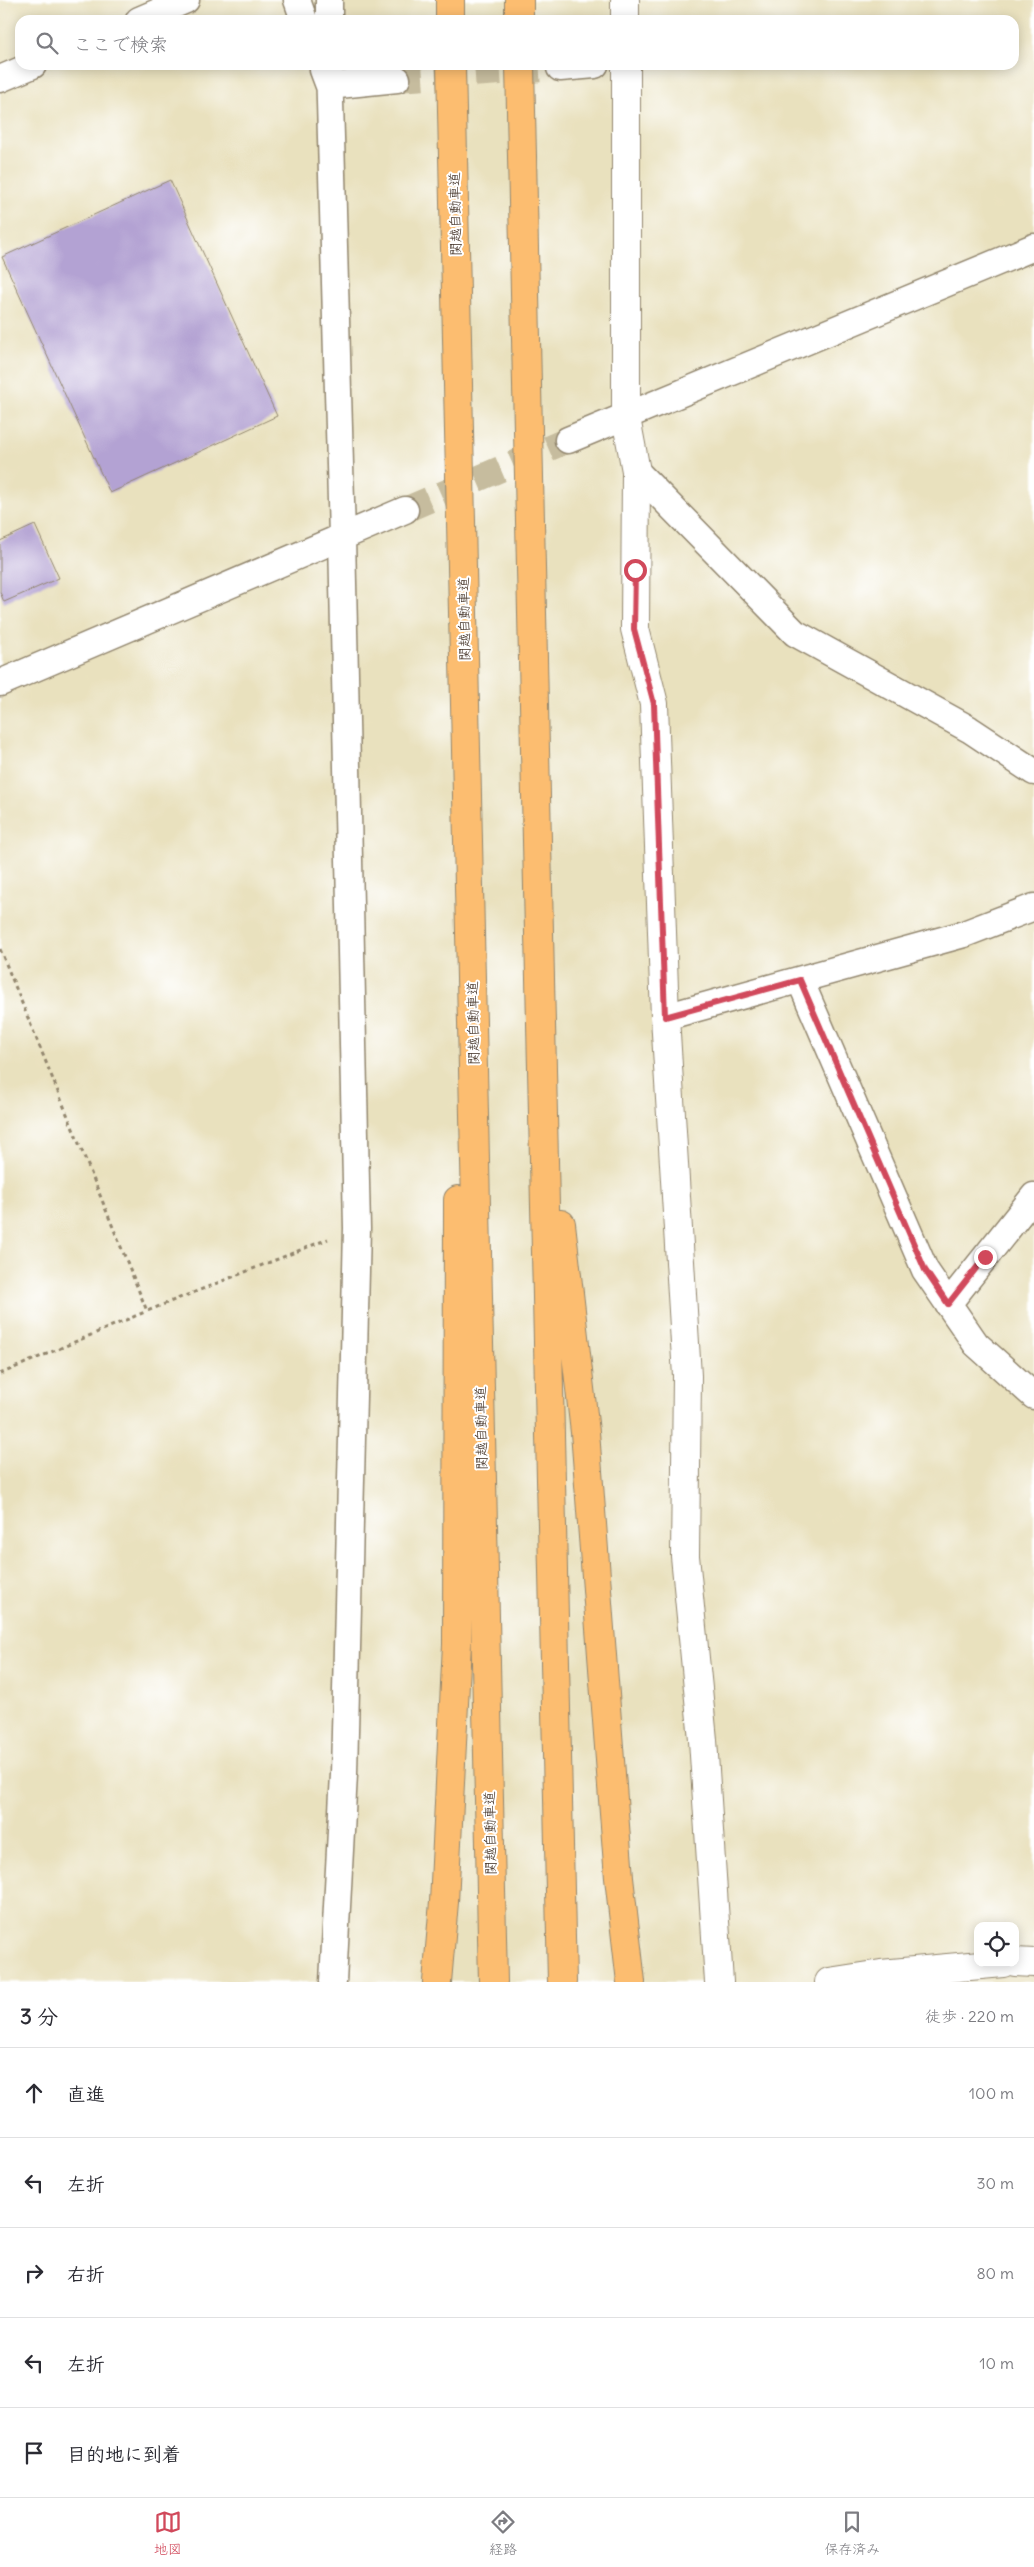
<!DOCTYPE html>
<html lang="ja">
<meta charset="utf-8">
<style>
:root{--surface:#fff;--page:#f7f7f7;--text:#2b2b33;--muted:#7c7c81;--line:#e1e1e2;--accent:#d1495b}
body{margin:0;font-family:Delius,"Klee One",sans-serif;background:var(--page);color:var(--text)}
.controls{position:absolute;right:15px;bottom:15px;display:grid;overflow:hidden;border-radius:10px;box-shadow:0 2px 12px #0003}
.controls button{width:45px;height:45px;display:grid;place-items:center;padding:0;border:0;border-bottom:1px solid var(--line);background:var(--surface);color:var(--text);font:25px sans-serif}
.stop{position:absolute;width:15px;height:15px;margin:-11px;border:4px solid #d1495b;border-radius:50%;background:#fff}
.stop.end{background:#d1495b;border-color:#fff;box-shadow:0 1px 5px #0008}
.list{margin:0;padding:0;list-style:none}
h2{display:flex;justify-content:space-between;align-items:center;height:65px;margin:0;padding:0 20px;font-size:21px}
h2 small{font-size:16px;font-weight:400;color:var(--muted)}
.list li{display:grid;grid-template-columns:32px 1fr auto;gap:15px;align-items:center;box-sizing:border-box;height:90px;padding:0 20px;border-top:1px solid var(--line)}
.list b{display:block;font-size:19px;white-space:nowrap}
.list em{font-size:16px;font-style:normal;color:var(--muted)}
.icon{flex:none;width:28px;height:28px;fill:none;stroke:currentColor;stroke-width:2;stroke-linecap:round;stroke-linejoin:round}
.map{position:relative;flex:none;width:1034px;height:1982px;overflow:hidden}
.search{position:absolute;background:var(--surface);box-shadow:0 2px 12px #0003;left:15px;right:15px;top:15px;height:55px;display:flex;align-items:center;gap:12px;box-sizing:border-box;padding:0 18px;border-radius:15px;color:var(--muted);font-size:19px}
.sheet{height:515px;background:var(--surface)}
nav{display:flex;justify-content:space-around;align-items:center;box-sizing:border-box;height:70px;border-top:1px solid var(--line);background:var(--surface);font-size:14px;color:var(--muted)}
nav a{display:grid;justify-items:center;gap:2px}
nav .on{color:var(--accent)}
.map>svg:first-child{display:block}
</style>
<div class="map">
<svg width="1034" height="1982" viewBox="0 0 1034 1982">
<rect width="100%" height="100%" fill="#fff"/>
<filter id="ink" filterUnits="userSpaceOnUse"><feTurbulence type="fractalNoise" baseFrequency=".02" numOctaves="2"/><feDisplacementMap in="SourceGraphic" scale="10" xChannelSelector="R" yChannelSelector="G"/><feConvolveMatrix kernelMatrix="1 2 1 2 8 2 1 2 1" color-interpolation-filters="sRGB"/></filter>
<filter id="wash" filterUnits="userSpaceOnUse"><feTurbulence type="fractalNoise" baseFrequency=".0096" numOctaves="4" result="noise"/><feDisplacementMap in="SourceGraphic" scale="20" xChannelSelector="R" yChannelSelector="G"/><feGaussianBlur stdDeviation="1.12" result="paint"/><feColorMatrix in="noise" values="0 0 0 0 0 0 0 0 0 0 0 0 0 0 0 0 0 1.4 0 .05"/><feComposite in="paint" operator="in"/></filter>
<g filter="url(#wash)">
<rect width="100%" height="100%" fill="#e9e1be"/>
<g id="blocks">
<path fill="#b3a2d3" d="M170,180L277,416L110,493L2,257Z
M35,525L59,578L4,602L0,592V541Z"/>
</g>
</g>
<g filter="url(#ink)">
<use href="#blocks" fill-opacity="0" stroke="#92866e" stroke-width="1"/>
<g fill="none" stroke-linecap="round" stroke-linejoin="round">
<path stroke="#c6bc9e" stroke-width="26" stroke-dasharray="26 13" stroke-linecap="butt" d="M397,79L560,68
M405,510L568,440"/>
<g stroke="#92866e" stroke-width="29">
<path id="minor" d="M297,0L304,20
M139,20L186,0
M329,20V0
M329,65L342,537L357,1228L344,1774L333,1982
M560,68L595,65
M323,70L329,86L397,79
M0,79L33,65
M568,440L1034,247
M636,471L795,633L969,729L1034,772
M0,683L405,510
M800,980L925,1270L976,1344L1034,1396
M665,1017L964,934L1034,907
M948,1304L1034,1196"/>
</g>
<g stroke="#92866e" stroke-width="30">
<path id="tertiary" d="M625,0V20
M626,65V418L636,471L635,629L654,704L665,1017L687,1376L685,1556L703,1740L719,1982
M1015,1962L1034,1963
M829,1982L881,1974L1003,1963"/>
</g>
<g stroke="#92866e" stroke-width="30">
<path id="motorway" d="M450,0V20
M519,0V20
M451,65L493,1982
M520,65L562,1982
M561,1224L585,1432L619,1878L631,1982
M437,1982L444,1902L457,1644L458,1200"/>
</g>
<path stroke="#92866e" stroke-width="3" stroke-dasharray="4 4" stroke-linecap="butt" d="M0,949L147,1311L328,1239
M0,1374L147,1311"/>
<use href="#minor" stroke="#fff" stroke-width="26"/>
<use href="#tertiary" stroke="#fff" stroke-width="28"/>
<use href="#motorway" stroke="#fcbd6f" stroke-width="28"/>
</g>
</g>
<g fill="none" stroke-linecap="round" stroke-linejoin="round" filter="url(#ink)">
<path stroke="#d1495b" stroke-width="6" d="M635,570L634,629L654,704L665,1017L800,980L925,1270L948,1304L985,1257"/>
</g>
<g text-anchor="middle" stroke-width="4" stroke-linejoin="round" paint-order="stroke">
<g font-size="14" fill="#3b2a1e" stroke="#fff">
<text transform="translate(455 214) rotate(-91)" y="5">関越自動車道</text>
<text transform="translate(464 619) rotate(-91)" y="5">関越自動車道</text>
<text transform="translate(473 1023) rotate(-91)" y="5">関越自動車道</text>
<text transform="translate(481 1428) rotate(-91)" y="5">関越自動車道</text>
<text transform="translate(490 1833) rotate(-91)" y="5">関越自動車道</text>
</g>
</g>
</svg>
<div class="controls">
<button><svg class="icon" aria-label="locate" viewBox="0 0 24 24"><circle cx="12" cy="12" r="6"/><path d="M12 2v4M12 18v4M2 12h4M18 12h4"/></svg></button>
</div>
<div class="stop" style="left:635px;top:570px"></div>
<div class="stop end" style="left:985px;top:1257px"></div>
<div class="search"><svg class="icon" aria-label="search" viewBox="0 0 24 24"><circle cx="10" cy="10" r="6"/><path d="M15 15l6 6"/></svg>ここで検索</div>
</div>
<section class="sheet">
<h2>3 分<small>徒歩 · 220 m</small></h2>
<ul class="list">
<li><svg class="icon" aria-label="ahead" viewBox="0 0 24 24"><path d="M12 20V5M6 11l6-6 6 6"/></svg><div><b>直進</b></div><em>100 m</em></li>
<li><svg class="icon" aria-label="left" viewBox="0 0 24 24"><path d="M17 20v-9H6M10 6l-5 5 5 5"/></svg><div><b>左折</b></div><em>30 m</em></li>
<li><svg class="icon" aria-label="right" viewBox="0 0 24 24"><path d="M7 20v-9h11M14 6l5 5-5 5"/></svg><div><b>右折</b></div><em>80 m</em></li>
<li><svg class="icon" aria-label="left" viewBox="0 0 24 24"><path d="M17 20v-9H6M10 6l-5 5 5 5"/></svg><div><b>左折</b></div><em>10 m</em></li>
<li><svg class="icon" aria-label="arrive" viewBox="0 0 24 24"><path d="M6 21V4h12l-3 4 3 4H6"/></svg><div><b>目的地に到着</b></div></li>
</ul>
</section>
<nav>
<a class="on"><svg class="icon" aria-label="map" viewBox="0 0 24 24"><path d="M3 6l6-2 6 2 6-2v14l-6 2-6-2-6 2zM9 4v14M15 6v14"/></svg>地図</a>
<a><svg class="icon" aria-label="directions" viewBox="0 0 24 24"><path d="M12 3l9 9-9 9-9-9zM9 14v-3h6M13 9l2 2-2 2"/></svg>経路</a>
<a><svg class="icon" aria-label="saved" viewBox="0 0 24 24"><path d="M7 4h10v16l-5-4-5 4z"/></svg>保存済み</a>
</nav>
